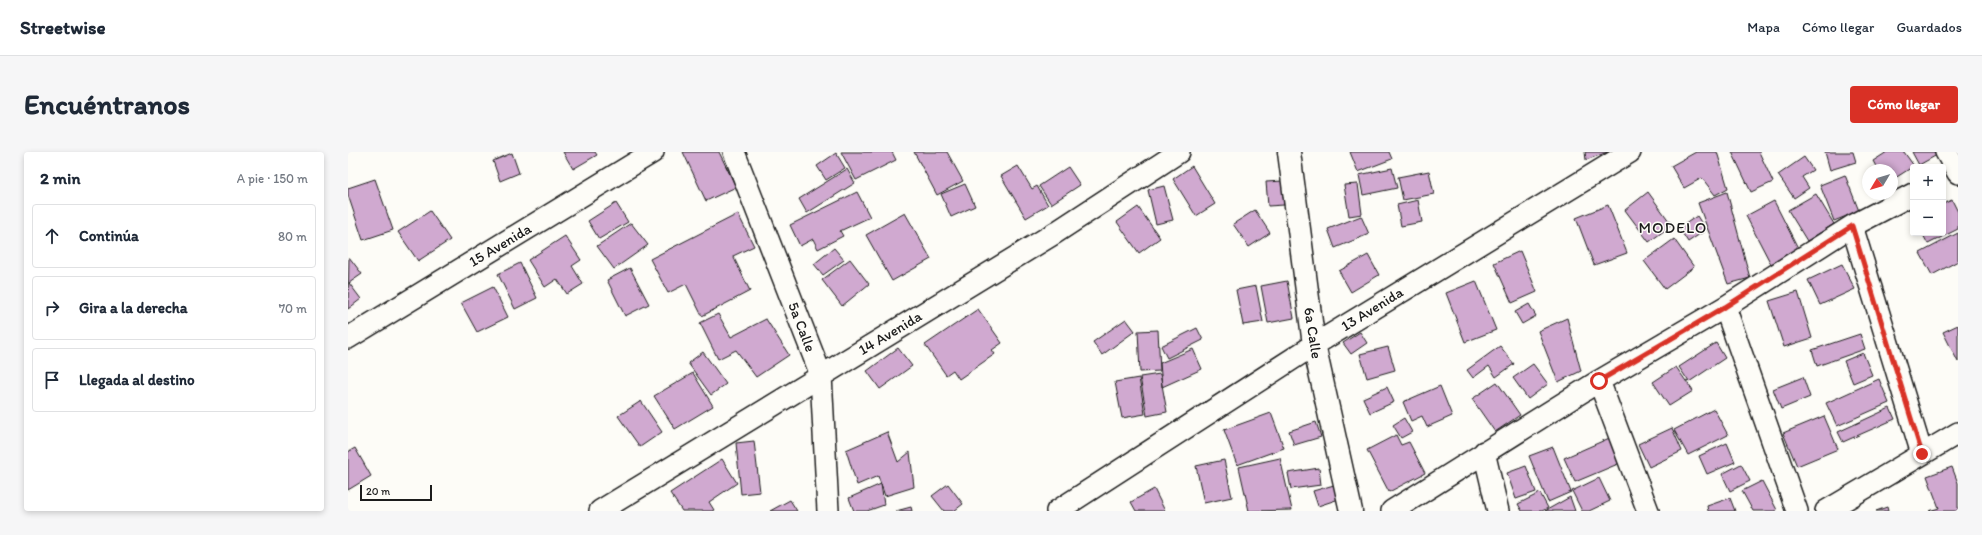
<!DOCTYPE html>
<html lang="es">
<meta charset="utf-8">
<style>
:root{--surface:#fff;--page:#f6f6f7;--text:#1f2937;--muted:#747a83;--line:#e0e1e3;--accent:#d93025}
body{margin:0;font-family:Itim,sans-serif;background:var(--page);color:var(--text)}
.controls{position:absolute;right:12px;top:12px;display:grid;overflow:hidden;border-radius:4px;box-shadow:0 2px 6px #0003}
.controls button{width:36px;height:36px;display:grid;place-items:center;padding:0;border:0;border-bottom:1px solid var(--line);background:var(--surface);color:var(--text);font:20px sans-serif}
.compass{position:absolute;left:1514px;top:12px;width:36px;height:36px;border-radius:50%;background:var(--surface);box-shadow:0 2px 6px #0003;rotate:232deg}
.scale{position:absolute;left:12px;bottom:10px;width:72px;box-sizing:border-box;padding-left:4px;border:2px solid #1c1c1c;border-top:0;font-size:11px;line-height:14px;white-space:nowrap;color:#1c1c1c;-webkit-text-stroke:3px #fdfcf7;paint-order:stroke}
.stop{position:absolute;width:12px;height:12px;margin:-9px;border:3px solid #d93025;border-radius:50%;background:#fff}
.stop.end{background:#d93025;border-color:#fff;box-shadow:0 1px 4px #0008}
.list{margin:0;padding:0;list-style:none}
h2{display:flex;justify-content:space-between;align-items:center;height:52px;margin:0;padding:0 16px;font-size:17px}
h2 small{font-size:13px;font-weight:400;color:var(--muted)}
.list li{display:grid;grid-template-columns:26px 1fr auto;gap:12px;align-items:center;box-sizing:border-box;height:64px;margin:0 8px 8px;padding:0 8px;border:1px solid var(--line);border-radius:4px}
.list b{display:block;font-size:15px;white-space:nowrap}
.list em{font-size:13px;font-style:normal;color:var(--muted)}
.icon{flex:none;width:22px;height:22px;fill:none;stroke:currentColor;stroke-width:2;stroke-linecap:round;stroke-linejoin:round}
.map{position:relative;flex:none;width:1610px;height:359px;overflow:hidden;border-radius:4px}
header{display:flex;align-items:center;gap:24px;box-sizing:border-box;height:56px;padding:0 20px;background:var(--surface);border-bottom:1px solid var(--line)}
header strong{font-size:19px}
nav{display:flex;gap:22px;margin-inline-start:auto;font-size:14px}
.intro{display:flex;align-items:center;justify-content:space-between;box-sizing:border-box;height:96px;padding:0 24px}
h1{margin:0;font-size:28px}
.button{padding:10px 18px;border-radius:4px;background:var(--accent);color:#fff;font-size:14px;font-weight:700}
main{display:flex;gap:24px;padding:0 24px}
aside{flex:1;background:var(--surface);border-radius:4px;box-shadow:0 2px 6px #0003}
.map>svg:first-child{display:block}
</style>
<header>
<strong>Streetwise</strong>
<nav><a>Mapa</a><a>Cómo llegar</a><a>Guardados</a></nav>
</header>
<div class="intro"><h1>Encuéntranos</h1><a class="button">Cómo llegar</a></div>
<main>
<aside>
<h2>2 min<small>A pie · 150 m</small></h2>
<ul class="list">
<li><svg class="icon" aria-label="ahead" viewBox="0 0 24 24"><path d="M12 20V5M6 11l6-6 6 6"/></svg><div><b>Continúa</b></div><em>80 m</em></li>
<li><svg class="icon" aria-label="right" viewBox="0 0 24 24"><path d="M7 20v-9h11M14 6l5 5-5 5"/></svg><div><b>Gira a la derecha</b></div><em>70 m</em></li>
<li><svg class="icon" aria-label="arrive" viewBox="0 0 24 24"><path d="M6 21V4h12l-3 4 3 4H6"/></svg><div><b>Llegada al destino</b></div></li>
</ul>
</aside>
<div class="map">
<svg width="1610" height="359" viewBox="0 0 1610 359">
<rect width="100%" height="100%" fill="#fdfcf7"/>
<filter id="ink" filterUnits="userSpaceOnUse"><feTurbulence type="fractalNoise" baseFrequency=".025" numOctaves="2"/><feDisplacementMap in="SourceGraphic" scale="8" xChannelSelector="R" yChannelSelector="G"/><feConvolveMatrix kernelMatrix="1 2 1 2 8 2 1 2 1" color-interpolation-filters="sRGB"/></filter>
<g filter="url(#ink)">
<path fill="#d0a9d0" stroke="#1c1c1c" d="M215,0H247L249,3L225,17Z
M335,0H371L388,35L358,49Z
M493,0H544L548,8L508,28Z
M566,0H599L615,29L589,43Z
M1002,0H1041L1044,7L1010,20Z
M1237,0H1260L1238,8Z
M1348,0H1369L1380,36L1367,43L1354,26L1336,36L1323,14Z
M1384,0H1411L1425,30L1403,40Z
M1477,0H1505L1508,10L1482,18Z
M1539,0H1556L1566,14L1544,28V18H1530L1525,9Z
M1564,0H1587L1589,3L1571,13Z
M164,1L171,21L152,29L145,9Z
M488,1L497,16L478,28L469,14Z
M1456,5L1465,18L1454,25L1461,36L1446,46L1430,23Z
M670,14L684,37L689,34L700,53L678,66L653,24Z
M844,14L867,52L848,64L825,27Z
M720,15L732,33L703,52L691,34Z
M1044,16L1049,36L1015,43L1011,23Z
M499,17L507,31L459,61L451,47Z
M1081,19L1086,42L1055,48L1050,25Z
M1497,23L1511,59L1486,69L1472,33Z
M27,27L45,78L15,88L0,43V36Z
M935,29L936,53L920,54L918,30Z
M617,32L627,54L603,65L593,42Z
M1010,32L1014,62L1001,64L996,33Z
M816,34L825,68L808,72L800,38Z
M509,40L522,65L492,79L495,84L470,97L465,87L452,94L442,73Z
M1300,40L1324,73L1301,90L1277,58Z
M1379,40L1402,126L1380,132L1350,51Z
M1468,42L1486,72L1459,89L1440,58Z
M1070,48L1074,70L1053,74L1049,53Z
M1604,48L1610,60V77L1580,92L1574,81H1595V52Z
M1426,49L1451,98L1423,112L1398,64Z
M268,51L280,70L251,87L240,69Z
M1260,53L1279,101L1246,113L1228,66Z
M790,55L812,86L791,101L769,70Z
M907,58L922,81L901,95L885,72Z
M82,59L102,88L70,109L50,80Z
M557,61L583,107L544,129L518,83Z
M390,62L406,94L385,104L402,139L354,164L338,132L320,141L302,107Z
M1013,64L1021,82L987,96L980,77Z
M1349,64L1358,78L1340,90L1331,76Z
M283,71L300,93L266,117L249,94Z
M1610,81V109L1584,123L1572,101Z
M217,84L233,108L224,114L235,132L219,142L209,127L197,135L180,108Z
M1326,87L1346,115L1317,137L1296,109Z
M486,96L496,108L475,123L466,112Z
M1172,99L1189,140L1164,151L1146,111Z
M1020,103L1031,123L1003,140L991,119Z
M1,105L14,122L1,131L13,147L0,157Z
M502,107L521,132L494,154L474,128Z
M172,111L189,146L167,157L150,122Z
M1494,112L1507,137L1472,153L1460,128Z
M282,116L301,152L277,164L259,128Z
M939,129L946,166L920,171L913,134Z
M1128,129L1148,178L1117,190L1098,141Z
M908,134L915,170L895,173L888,138Z
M145,135L160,165L129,180L113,151Z
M1450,140L1464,186L1436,195L1421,149Z
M1181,152L1188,164L1174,172L1167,160Z
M630,157L654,191L644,198L647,202L611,227L605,218L598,223L577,193Z
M370,162L383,185L418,167L441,203L408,225L388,198L370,207L352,171Z
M1219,166L1233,219L1210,230L1190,179Z
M778,167L787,179L754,203L745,190Z
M1610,173V210L1595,180Z
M849,176L855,188L819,206L813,194Z
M810,178L812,219L792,220L790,179Z
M1012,180L1019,191L1003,202L995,191Z
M1512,182L1517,197L1469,214L1464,198Z
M1368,191L1377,206L1341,230L1331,215Z
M1152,194L1166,212L1148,225L1141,214L1125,226L1119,218Z
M1040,195L1047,218L1019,226L1012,202Z
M550,196L564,214L532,237L519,219Z
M845,197L854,217L814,235L812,211Z
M355,200L378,232L363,243L340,211Z
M1515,201L1524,223L1505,231L1496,209Z
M1185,212L1200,232L1180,247L1165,226Z
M1328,215L1345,239L1321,254L1305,230Z
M345,221L365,254L327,277L306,244Z
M812,222L819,260L799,264L792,225Z
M1455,225L1462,245L1433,257L1425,237Z
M791,226L797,262L774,266L767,230Z
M1531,227L1541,251L1489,274L1478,251Z
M1149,230L1172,263L1147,280L1124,247Z
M1092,234L1104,264L1079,275L1074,264L1063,269L1055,250Z
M1039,235L1046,250L1022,261L1015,246Z
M293,249L314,280L292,295L270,264Z
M1542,256L1547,267L1495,290L1490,280Z
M1366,257L1380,283L1340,303L1326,278Z
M923,261L936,296L889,313L876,278Z
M1476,264L1490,297L1449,314L1435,281Z
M1056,266L1064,280L1053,286L1045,273Z
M968,270L973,285L946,293L941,279Z
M1324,276L1334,299L1301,315L1290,292Z
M539,280L550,310L562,300L566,335L537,344L530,324L509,333L498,298Z
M1048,283L1053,293L1061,290L1077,321L1041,340L1019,298Z
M1266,284L1277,309L1227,330L1216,306Z
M406,289L412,340L393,342L388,291Z
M1379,291L1387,310L1359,322L1351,304Z
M1205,295L1223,340L1200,350L1181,304Z
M7,296L23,324L0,338V300Z
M932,306L944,358L901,359L891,315Z
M374,307L389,331L361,350L366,358L364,359H334L322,341Z
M876,308L884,345L856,351L848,314Z
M1393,312L1402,329L1382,339L1374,322Z
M1178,314L1188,340L1168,347L1159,321Z
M1604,315L1610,331V359H1581L1591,356L1579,324Z
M971,316L973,333L943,337L940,321Z
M1251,326L1262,349L1241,359H1234L1224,339Z
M1414,329L1429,358L1427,359H1405L1394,339Z
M533,332L536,353L519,359H506L501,346Z
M600,332L615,352L606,359H596L584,344Z
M986,333L991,347L970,354L965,339Z
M806,337L817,359H788L783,350Z
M1192,341L1200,356L1194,359H1174L1170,352Z
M1222,345L1227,359H1197Z
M1382,346L1387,359H1360L1359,354Z
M442,348L449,359H422Z
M563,355L564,359H548Z
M1539,355L1540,359H1528Z"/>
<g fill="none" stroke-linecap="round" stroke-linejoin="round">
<g stroke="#1c1c1c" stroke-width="24">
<path id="street" d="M386,0L473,223L480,359
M1598,0L1610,21
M1504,74L1574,302
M1377,155L1449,359
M0,186L305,0
M1251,229L1300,359
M1136,300L1150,359
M252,359L707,81L831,0
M709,359L966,193L1282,0
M1044,359L1251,229L1377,155L1504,74L1565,42
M1478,359L1610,281"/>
</g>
<g stroke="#1c1c1c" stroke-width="25">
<path id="secondary" d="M941,0L966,193L1003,359"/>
</g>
<use href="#street" stroke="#fdfcf7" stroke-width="21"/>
<use href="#secondary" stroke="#fdfcf7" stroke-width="22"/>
</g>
</g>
<g fill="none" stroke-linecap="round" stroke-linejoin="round" filter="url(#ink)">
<path stroke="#d93025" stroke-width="5" d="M1251,229L1377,155L1504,74L1574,302"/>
</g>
<g text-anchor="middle" stroke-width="3" stroke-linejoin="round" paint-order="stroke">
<g font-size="15" fill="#1c1c1c" stroke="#fdfcf7">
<text transform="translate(152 93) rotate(-31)" y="5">15 Avenida</text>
<text transform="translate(1024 157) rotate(-32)" y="5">13 Avenida</text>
<text transform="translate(454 175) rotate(69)" y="5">5a Calle</text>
<text transform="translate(542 181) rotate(-31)" y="5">14 Avenida</text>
<text transform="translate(965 181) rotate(81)" y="5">6a Calle</text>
</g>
<g font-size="16" letter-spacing="1" fill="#1c1c1c" stroke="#fdfcf7">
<text x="1325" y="81">MODELO</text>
</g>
</g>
</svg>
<div class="controls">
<button>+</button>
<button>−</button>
</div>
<svg class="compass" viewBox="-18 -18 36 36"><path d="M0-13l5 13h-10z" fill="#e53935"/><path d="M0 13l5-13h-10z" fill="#747a83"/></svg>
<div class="scale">20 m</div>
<div class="stop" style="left:1251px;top:229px"></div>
<div class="stop end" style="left:1574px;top:302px"></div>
</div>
</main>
